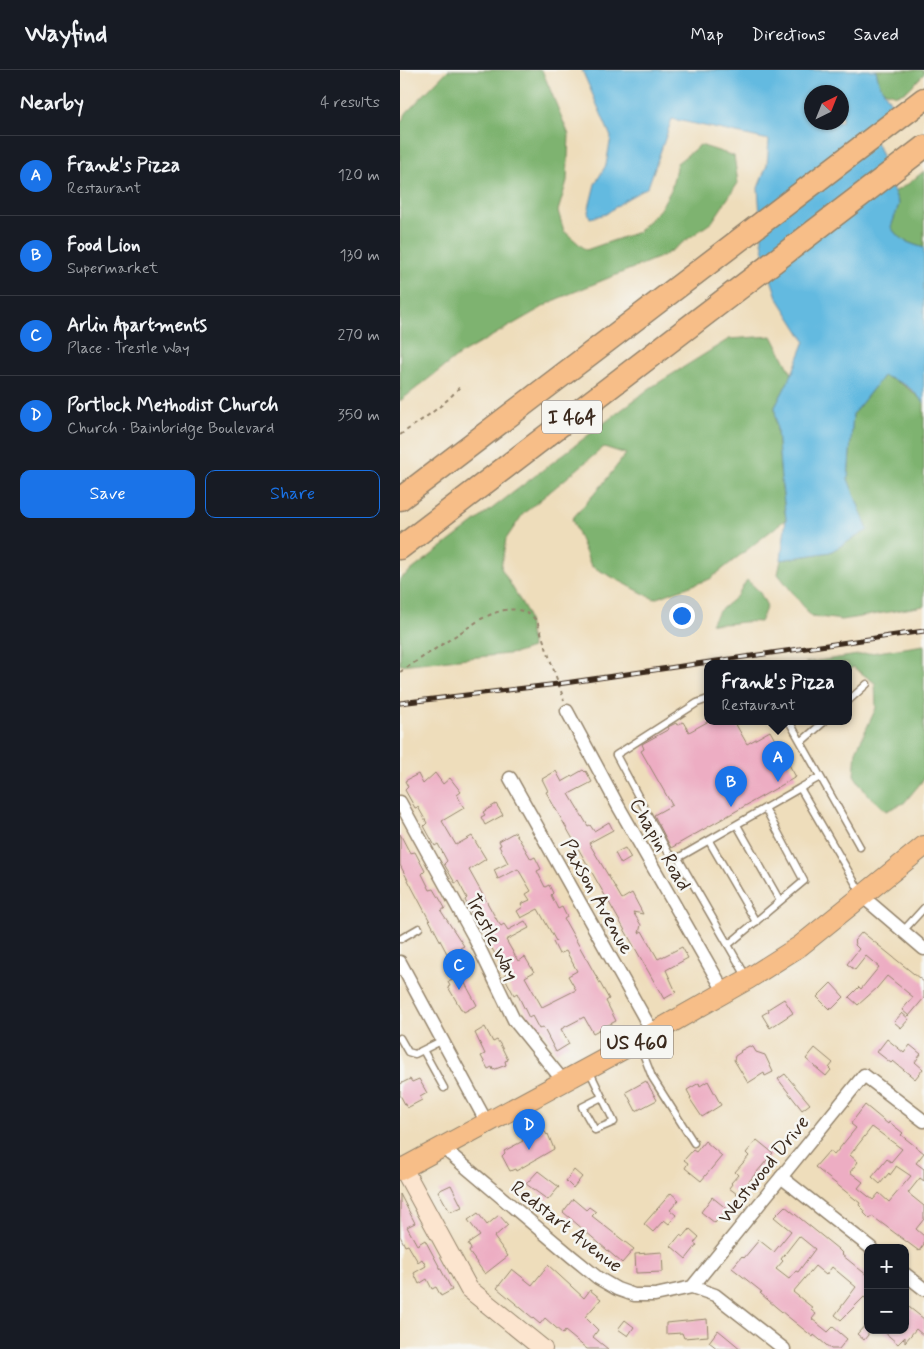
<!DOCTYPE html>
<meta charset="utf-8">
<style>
:root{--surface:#171b24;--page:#20242c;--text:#f1f3f6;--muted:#9ea1a6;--line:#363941;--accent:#1a73e8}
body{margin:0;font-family:Mynerve,sans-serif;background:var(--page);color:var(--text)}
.controls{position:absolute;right:15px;bottom:15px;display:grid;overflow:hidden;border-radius:10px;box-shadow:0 1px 4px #0004}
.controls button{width:45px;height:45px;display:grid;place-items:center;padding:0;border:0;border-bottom:1px solid var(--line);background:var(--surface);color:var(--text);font:25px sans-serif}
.compass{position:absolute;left:404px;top:15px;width:45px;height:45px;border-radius:50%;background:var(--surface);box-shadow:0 1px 4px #0004;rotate:43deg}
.you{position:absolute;left:281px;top:545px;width:18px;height:18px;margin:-12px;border:4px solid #fff;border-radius:50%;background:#1a73e8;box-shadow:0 0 0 8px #1a73e833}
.badge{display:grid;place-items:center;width:32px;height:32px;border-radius:50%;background:var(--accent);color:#fff;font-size:16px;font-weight:700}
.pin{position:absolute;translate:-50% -41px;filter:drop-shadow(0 1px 2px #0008)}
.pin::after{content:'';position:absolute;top:26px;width:18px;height:15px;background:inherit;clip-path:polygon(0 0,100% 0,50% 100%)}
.popup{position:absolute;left:304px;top:590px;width:148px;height:65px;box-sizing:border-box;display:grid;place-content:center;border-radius:10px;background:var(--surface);filter:drop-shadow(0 1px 4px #0005);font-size:16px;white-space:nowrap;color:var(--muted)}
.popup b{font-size:19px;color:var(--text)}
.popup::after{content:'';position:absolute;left:50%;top:100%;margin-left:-10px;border:10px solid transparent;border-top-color:var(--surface)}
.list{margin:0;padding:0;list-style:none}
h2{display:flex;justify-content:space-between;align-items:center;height:65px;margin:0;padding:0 20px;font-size:21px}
h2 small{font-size:16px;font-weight:400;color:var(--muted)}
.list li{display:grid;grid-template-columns:32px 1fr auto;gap:15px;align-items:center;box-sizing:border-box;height:80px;padding:0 20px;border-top:1px solid var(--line)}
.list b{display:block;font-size:19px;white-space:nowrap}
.list p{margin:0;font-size:16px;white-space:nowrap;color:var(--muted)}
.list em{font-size:16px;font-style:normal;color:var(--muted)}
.actions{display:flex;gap:10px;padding:15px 20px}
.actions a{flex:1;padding:11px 0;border:1px solid var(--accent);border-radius:10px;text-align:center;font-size:18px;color:var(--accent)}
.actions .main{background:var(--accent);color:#fff}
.map{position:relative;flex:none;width:524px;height:1279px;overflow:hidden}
header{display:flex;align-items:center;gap:30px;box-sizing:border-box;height:70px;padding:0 25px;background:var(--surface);border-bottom:1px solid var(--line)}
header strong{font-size:24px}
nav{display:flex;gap:28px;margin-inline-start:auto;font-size:18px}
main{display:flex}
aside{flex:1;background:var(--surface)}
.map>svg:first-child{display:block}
</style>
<header>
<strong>Wayfind</strong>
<nav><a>Map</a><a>Directions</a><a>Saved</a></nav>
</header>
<main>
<aside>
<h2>Nearby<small>4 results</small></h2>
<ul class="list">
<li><span class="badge">A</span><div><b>Frank's Pizza</b><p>Restaurant</p></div><em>120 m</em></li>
<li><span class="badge">B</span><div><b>Food Lion</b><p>Supermarket</p></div><em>130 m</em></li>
<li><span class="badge">C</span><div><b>Arlin Apartments</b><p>Place · Trestle Way</p></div><em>270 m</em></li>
<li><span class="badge">D</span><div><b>Portlock Methodist Church</b><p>Church · Bainbridge Boulevard</p></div><em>350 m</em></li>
</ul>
<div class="actions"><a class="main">Save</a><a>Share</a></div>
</aside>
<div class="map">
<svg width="524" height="1279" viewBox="0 0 524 1279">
<rect width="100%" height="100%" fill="#f6f6f2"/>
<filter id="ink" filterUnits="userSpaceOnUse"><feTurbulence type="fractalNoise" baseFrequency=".02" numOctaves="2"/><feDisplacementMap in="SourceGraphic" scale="10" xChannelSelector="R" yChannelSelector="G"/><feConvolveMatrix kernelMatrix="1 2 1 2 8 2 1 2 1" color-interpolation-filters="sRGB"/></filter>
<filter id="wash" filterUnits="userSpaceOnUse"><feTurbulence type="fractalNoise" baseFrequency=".0096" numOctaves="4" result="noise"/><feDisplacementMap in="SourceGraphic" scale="20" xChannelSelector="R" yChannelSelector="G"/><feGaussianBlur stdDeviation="1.12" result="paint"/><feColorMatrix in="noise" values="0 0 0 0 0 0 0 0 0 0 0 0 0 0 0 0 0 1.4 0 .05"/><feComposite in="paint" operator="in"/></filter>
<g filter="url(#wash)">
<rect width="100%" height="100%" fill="#edb"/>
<path fill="#7eb36f" stroke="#5c6e46" d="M48,0H142L169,65L167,111L158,141L164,161L186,180L238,162L260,139L271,120L277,93L300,75L334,86L338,113L312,152L265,185L157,229L59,285L0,331V54L7,42Z
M476,0H524V4L508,20L497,25L484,21L479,13Z
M524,101V178C509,173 499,171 491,157L499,134L494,122L508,114Z
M372,266L392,304L375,337L381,409L386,449L310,509L254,529L191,496L172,449L202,415L226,384L204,377L123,444L106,469L101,498L127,542L132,578L117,583L0,595V509L250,318L329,269Z
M483,306C501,312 512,320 524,333V536L442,550L411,546L378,504L381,490L430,482L468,460L448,409L453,344Z
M347,510L359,521L367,536L360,552C341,550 330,556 311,553L318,542L336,527Z
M524,575V709L504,733L486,741L466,723L454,705L456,681L476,638L475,613L453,597L448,602V593H405Z"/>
<path fill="#63bae0" stroke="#4f727f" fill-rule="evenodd" d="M182,0H476L479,13L494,38L475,70C486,91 489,113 499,134L491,157C499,171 509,173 524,178V333C510,316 504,313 483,306L453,344L448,409L468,460L430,482L381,490L386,449L381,409L375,337L392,304L405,271L377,227L367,197L362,171L358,118L367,95L369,70L272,49L248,117L225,130L206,144L190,148L188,142L195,114L206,95L211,67ZM412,22H442V52H412Z"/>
<g id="blocks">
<path fill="#edadc3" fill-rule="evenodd" d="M309,651H334L347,674L370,661L396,707L271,778L254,745L272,735L241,681L244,679L242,674L269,659L268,657L276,653L277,655L283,652L289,662Z
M183,700L185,702L186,701L192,712L169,724L188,756L190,755L194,761L209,752L213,760L189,773L222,829L232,823L243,844L233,842L241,855L239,863L242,861L258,889L282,877L288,888L266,900L276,922L264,929L146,722L148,721L142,709L156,701L162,712Z
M35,703L43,714L50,708L61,722L57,725L64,738L42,751L56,775L72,766L86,789L69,800L98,852L101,856L104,854L108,860L125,851L129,858L106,870L118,891L125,887L134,902L125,907L142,937L176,920L168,906L177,901L166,881L159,884L153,872L156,871L138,839L121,848L117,841L123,837L121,834L130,830L126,824L131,821L118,799L98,809L94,800L108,793L99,776L101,775L99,771L115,762L131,789L135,787L141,799L137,801L145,817L149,815L153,823L151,825L158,839L162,837L167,847L164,849L209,929L206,931L216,951L193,963L184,947L161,959L169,974L156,982L143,957L139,959L132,946L129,948L117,923L114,925L104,906L107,904L85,867L88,865L79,848L75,850L65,830L67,828L58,811L55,813L44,794L47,791L38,774L35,776L24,756L27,753L23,746L18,737L15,738L5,720L8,717L5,711L18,704L23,714Z
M96,734L103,745L85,755L81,747L85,745L83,742Z
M0,764L10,783L15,782L25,801L22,804L30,820L34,819L41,831L45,838L41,841L64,876L60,878L64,884L51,891L0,795Z
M225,778L231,788L221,794L215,783Z
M462,862L524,912V928L509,946L502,940L513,927L487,906L477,918L458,935L449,927L459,917L461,919L479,897L466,886L455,900L447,894L459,879L455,875L456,873L454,871Z
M61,906L77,935L64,942L62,939H61L48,917L50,916L48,912Z
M431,913L444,927L432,939L431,937L429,939L417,927Z
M384,929L393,943L370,958L362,945L369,941L368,939Z
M502,943L509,949L501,958L494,952Z
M85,957L93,972L97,970L100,974L108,990L105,991L106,995L93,1000L92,997L88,999L81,986L85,984L75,963Z
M487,969L504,983L510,975L521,984L515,992L523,999L515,1009L493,991L491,993L477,982Z
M349,976L353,977L356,982L365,985L373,1002L365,1006L364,1003L348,1013L334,990L335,986L341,982L340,981Z
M415,978L433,993L429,998L431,1000L426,1006L406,989Z
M385,1004L410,1034L402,1040L378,1009Z
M10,1009L12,1012L19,1009L27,1023L20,1027L22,1030L7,1038L0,1025V1014Z
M246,1011L257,1030L236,1041L226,1022Z
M308,1011L321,1035L302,1047L290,1029L291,1028L287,1020L299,1013L300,1016Z
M465,1035L488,1054L489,1052L498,1059L503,1063L501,1065L524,1083L516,1093L524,1099V1111L520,1108L508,1123L524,1136V1149L516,1159L524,1166V1174L519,1181L472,1146L470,1149L464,1143L465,1141L459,1135L460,1133L415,1097L429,1081L434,1085L456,1058L451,1054L452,1052ZM472,1057L502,1079L491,1092L487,1089L472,1107L480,1114L489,1103L490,1105L496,1097V1096L511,1106L489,1132L479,1123L473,1130L458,1118L463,1112L450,1102L458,1092L450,1085Z
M142,1057L147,1065L148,1064L154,1079L116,1101L115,1099L110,1101L102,1086L105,1083L104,1081L123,1071L122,1068Z
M357,1070L373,1083L341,1121L340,1120L337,1124L329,1118L332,1114L331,1113L338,1105L335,1102L349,1086L346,1083Z
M305,1071L322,1086L301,1111L285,1098L288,1093L284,1090L293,1080L296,1082Z
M174,1100L182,1107L173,1118L166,1111Z
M138,1101L159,1117L148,1130L126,1114Z
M51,1115L62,1137L50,1142L38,1121Z
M271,1123L279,1130L270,1140L276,1145L269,1154L264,1150L253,1162L244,1154Z
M0,1124L15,1153L7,1157L17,1175L25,1170L52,1220L41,1226L36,1217L32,1219L27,1209L19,1214L14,1203L26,1196L22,1189L18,1192L8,1175L5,1176L0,1166Z
M312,1127L327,1139L315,1153L301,1142Z
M173,1129L186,1140L189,1137L196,1142L192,1146L234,1179L222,1193L163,1142Z
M385,1136L438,1179L443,1184L442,1185L468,1206V1230L464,1227L441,1250L435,1245L456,1217L432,1197L426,1205L415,1196L393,1222L413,1238L411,1240L416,1244L412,1249L428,1262L433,1257L447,1269L439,1279H431L414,1265L413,1267L376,1237L360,1223L362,1222L332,1198L342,1186L344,1188L359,1170L374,1182L391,1161L374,1147ZM399,1166L415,1179L398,1202L396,1201L389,1209L376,1199L383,1191L381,1189Z
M78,1143L87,1155L99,1145L108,1155L94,1167L108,1186L85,1204L69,1182L71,1179L68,1174L80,1166L68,1150Z
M290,1159L299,1167L294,1173L297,1175L286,1189L271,1176L280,1165L283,1167Z
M262,1182L263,1202L236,1203L235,1184Z
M148,1195L184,1228L190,1220L201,1229L185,1247L198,1260L193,1267L208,1279H187L165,1261L163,1264L145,1248L140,1254L97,1218L112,1199L132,1215Z
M505,1234L524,1249V1266L516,1259L505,1272V1267L498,1274L482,1260H505Z
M307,1249L308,1266L284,1268L282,1263L266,1264V1253Z
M225,1250L234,1257L228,1266L218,1259Z
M468,1252V1265L464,1270L457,1264Z
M318,1260L341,1279H318L309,1272Z"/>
</g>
</g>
<g filter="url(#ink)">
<use href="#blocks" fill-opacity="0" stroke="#94846c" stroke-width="1"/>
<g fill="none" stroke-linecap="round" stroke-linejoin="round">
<g stroke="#94846c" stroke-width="9">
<path id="lane" d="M448,631L467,614
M389,651L460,777
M401,672L425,651
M400,718L420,707
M337,755L380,831
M309,771L356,852
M278,788L269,784L216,685L297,633L308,629
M503,861L524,838
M0,869L19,858
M328,875L404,811L365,738
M346,906L278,788L400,718L461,823
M0,968L8,982L15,984L43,970
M239,973L252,1007L294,1073
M23,980L44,1018
M189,1000L214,1052L195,1060L182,1037L202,1027"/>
</g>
<g stroke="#94846c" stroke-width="15">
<path id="street" d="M167,641L217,734L325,923
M110,708L253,963
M0,732L73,865L114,950L164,1012
M462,826L524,879
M0,892L87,1053
M42,1077L171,1186L198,1208L217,1219L234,1225H255L292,1217L315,1225L384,1279
M381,1107L471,1178
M505,1204L524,1219
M292,1217L464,1005L524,1051"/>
</g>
<g stroke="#94846c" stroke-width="20">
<path id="secondary" d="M3,1098L69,1219L143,1279"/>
</g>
<g stroke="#94846c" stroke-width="22">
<path id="primary" d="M0,1100L253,963L348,909L400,876L524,776"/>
</g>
<g stroke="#94846c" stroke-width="25">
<path id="highway" d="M0,429L524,29
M0,478L524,77"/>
</g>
<path stroke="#94846c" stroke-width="2" stroke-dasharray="4 4" stroke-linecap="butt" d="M0,365C21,350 46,335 61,315
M0,602L81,549C101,539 120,533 137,551L164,630"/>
<use href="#lane" stroke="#fff" stroke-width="6"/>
<use href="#street" stroke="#fff" stroke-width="12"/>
<use href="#secondary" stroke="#fce5cf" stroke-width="18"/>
<use href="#primary" stroke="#f7be88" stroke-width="20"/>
<use href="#highway" stroke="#f7be88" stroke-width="22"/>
<g stroke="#3b2a1e" stroke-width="5">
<path id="rail" d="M0,633L158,614L524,561"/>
</g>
<use href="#rail" stroke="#f6f6f2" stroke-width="3" stroke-dasharray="9" stroke-linecap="butt"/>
</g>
</g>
<g text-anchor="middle" stroke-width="5" stroke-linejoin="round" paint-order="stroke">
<g fill="#f6f6f2" stroke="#73675e" stroke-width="1">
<rect x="142" y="330.5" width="60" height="33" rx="4"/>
<rect x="201" y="955.5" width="72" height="33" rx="4"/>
</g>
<g font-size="19" font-weight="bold" fill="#3b2a1e">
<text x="172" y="354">I 464</text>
<text x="237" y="979">US 460</text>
</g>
<g font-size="20" fill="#3b2a1e" stroke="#f6f6f2">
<text transform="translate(261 774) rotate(60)" y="7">Chapin Road</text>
<text transform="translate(198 826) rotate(61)" y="7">Paxson Avenue</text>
<text transform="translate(93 867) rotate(63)" y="7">Trestle Way</text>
<text transform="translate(363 1099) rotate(-51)" y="7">Westwood Drive</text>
<text transform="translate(167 1156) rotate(38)" y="7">Redstart Avenue</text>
</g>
</g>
</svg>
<div class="controls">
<button>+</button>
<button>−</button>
</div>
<svg class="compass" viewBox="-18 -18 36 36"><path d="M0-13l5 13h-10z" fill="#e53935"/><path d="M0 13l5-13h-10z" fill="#9ea1a6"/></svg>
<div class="you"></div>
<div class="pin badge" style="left:378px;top:712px">A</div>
<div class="popup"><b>Frank's Pizza</b>Restaurant</div>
<div class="pin badge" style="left:331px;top:737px">B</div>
<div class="pin badge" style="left:59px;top:920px">C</div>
<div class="pin badge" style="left:129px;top:1080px">D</div>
</div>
</main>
